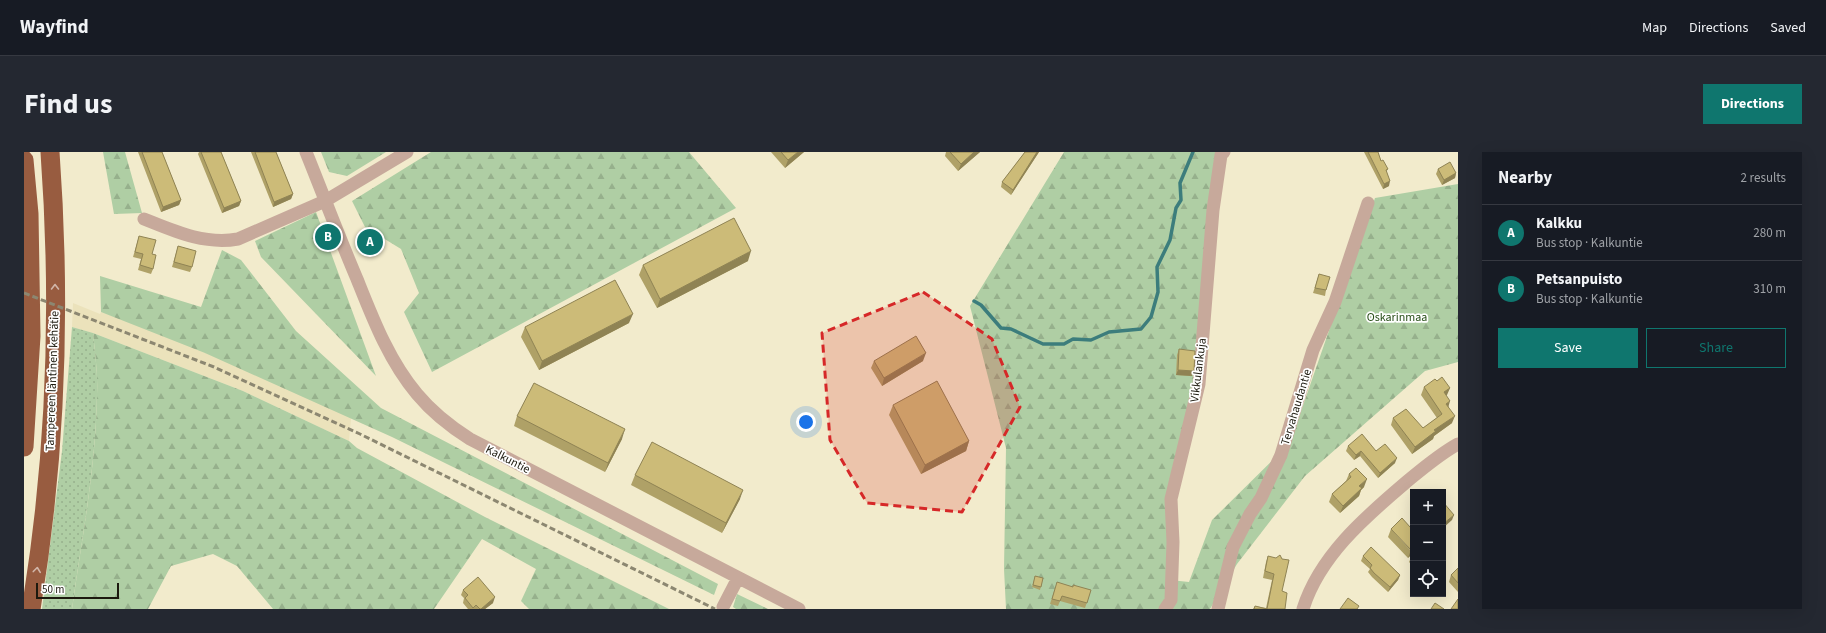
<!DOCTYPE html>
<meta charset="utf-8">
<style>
:root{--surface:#171b24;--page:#242831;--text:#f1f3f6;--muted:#9ea1a6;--line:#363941;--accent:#0f766e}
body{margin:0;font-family:"Source Sans 3",sans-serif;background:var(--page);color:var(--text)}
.controls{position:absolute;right:12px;bottom:12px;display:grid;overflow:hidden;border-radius:0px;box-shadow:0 4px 16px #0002}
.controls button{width:36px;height:36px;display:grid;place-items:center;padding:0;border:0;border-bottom:1px solid var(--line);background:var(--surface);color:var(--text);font:20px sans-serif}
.scale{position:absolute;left:12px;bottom:10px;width:83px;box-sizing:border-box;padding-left:4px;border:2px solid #1c190e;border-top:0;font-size:11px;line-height:14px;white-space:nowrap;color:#1c190e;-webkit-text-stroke:3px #fff;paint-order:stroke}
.you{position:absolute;left:782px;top:270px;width:14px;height:14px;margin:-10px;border:3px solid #fff;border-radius:50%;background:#1a73e8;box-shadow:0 0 0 6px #1a73e833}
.badge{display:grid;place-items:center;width:26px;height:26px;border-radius:50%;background:var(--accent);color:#fff;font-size:13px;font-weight:700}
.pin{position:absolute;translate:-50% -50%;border:2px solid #fff;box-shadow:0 1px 4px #0006}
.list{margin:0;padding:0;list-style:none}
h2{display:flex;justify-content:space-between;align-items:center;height:52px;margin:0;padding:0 16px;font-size:17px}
h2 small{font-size:13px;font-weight:400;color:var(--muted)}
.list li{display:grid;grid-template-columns:26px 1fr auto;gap:12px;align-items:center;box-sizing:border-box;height:56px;padding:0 16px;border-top:1px solid var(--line)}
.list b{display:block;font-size:15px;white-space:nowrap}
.list p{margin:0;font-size:13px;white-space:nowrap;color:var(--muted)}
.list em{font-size:13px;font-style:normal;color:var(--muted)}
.actions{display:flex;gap:8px;padding:12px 16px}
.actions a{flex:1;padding:9px 0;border:1px solid var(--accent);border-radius:0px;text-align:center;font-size:14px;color:var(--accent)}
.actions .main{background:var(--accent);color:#fff}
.icon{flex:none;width:22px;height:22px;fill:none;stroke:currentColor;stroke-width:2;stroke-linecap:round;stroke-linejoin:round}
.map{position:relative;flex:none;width:1434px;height:457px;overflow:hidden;border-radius:0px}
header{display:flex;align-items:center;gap:24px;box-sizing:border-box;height:56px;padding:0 20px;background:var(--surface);border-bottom:1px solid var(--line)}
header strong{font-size:19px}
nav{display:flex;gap:22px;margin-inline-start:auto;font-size:14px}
.intro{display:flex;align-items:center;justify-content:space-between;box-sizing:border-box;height:96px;padding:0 24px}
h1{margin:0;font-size:28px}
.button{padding:10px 18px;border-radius:0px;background:var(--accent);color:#fff;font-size:14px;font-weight:700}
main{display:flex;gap:24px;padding:0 24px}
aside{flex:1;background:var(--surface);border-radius:0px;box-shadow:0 4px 16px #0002}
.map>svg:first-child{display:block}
</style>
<header>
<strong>Wayfind</strong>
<nav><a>Map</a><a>Directions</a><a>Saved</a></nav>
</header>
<div class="intro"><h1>Find us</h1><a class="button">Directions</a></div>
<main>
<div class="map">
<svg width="1434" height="457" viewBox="0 0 1434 457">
<defs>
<pattern id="grass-dots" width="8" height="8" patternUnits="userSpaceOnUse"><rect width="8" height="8" fill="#afcea4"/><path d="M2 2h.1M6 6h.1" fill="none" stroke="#96b08c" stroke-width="1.8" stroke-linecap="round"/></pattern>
<pattern id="forest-firs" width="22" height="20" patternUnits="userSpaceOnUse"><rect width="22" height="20" fill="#afcea4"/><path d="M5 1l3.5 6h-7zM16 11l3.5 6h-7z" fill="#96b08c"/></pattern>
</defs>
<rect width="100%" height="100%" fill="#f2ebcc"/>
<path fill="#ebe2bb" d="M49,151L76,162L77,160L329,244L325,289L219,239L69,181L48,175Z"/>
<path fill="url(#grass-dots)" d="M48,175L69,181C71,201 74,222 73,242C72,315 58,385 48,457H18L38,299Z"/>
<path fill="url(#forest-firs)" d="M79,0H101L118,61L90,62Z
M297,0H362L323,24L305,20Z
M407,0H665L712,56L408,220L380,160L395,141L377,97L341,75L328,49Z
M1040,0H1200L1171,231L1145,347L1146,428L1165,430L1188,368L1266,291L1351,46L1434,32V210L1401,219L1281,324L1213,412L1186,457H982L980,417L982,296L946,154Z
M292,60L352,224L237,105L231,89Z
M198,98L217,108L272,179L357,256L694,432L690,443L368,285L181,201L77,160L76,124L177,155Z
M69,181L219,239L325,289L333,296L461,365L645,457H505L497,449L512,417L458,387L410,457H249L213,414L189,402L147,414L124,457H48C58,385 72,315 73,242C74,222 71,201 69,181Z
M713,442L744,457H712L709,455Z"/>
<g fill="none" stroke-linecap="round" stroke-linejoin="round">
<path stroke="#3c7d7c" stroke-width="3.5" d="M950,149L957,153L977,176L987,177L1019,192H1040L1049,187L1067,188L1085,180L1117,177L1127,165L1134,140L1133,115L1146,88L1152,56L1157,48L1156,31L1169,0"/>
<path stroke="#c7a99b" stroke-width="13" d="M282,0C299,42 315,85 333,127C349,167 365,209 393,242C408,260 427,275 446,287L775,457
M120,67C150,79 180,93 214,87L301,49L383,0
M699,455L714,426
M1141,457L1147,448L1149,390L1147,347L1175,232L1189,58L1197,3L1200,0
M1194,457L1209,395L1226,362L1237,346L1257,303L1289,198L1311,150L1344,51
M1279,457C1295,405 1340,366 1380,332C1397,318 1414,303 1434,292"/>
<path stroke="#985c40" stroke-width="19" d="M0,8L5,62L7,184L0,295
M7,457C32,307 37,151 26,0"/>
<path stroke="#8c8771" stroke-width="3" stroke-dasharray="6 3" stroke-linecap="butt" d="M0,141L190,215L336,282L691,457"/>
</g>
<path fill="#afa167" d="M114,0H138L157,48L155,53L137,60Z
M175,0H197L217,49L215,54L198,61L174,2Z
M227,0H252L269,42L267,47L249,55Z
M747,0H780L761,16Z
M922,0H956L934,19L921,4Z
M1001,0H1015L987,43L977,35L978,30Z
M1340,0H1354L1357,9L1364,17L1362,20L1365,34L1359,37Z
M1414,17L1432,21L1431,26L1418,33L1412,22Z
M115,84L128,102L129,117L127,122L114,118L117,107L109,105Z
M154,94L168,115L166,120L148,115Z
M724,109L633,156L615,123L619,113Z
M1295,122L1302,138L1301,144L1289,141Z
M605,171L515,218L497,185L501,175Z
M1155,197L1168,224L1152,223L1153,203Z
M850,209H899L858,234L847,216Z
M1400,235L1426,236L1422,243L1428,271L1410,284L1409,287L1388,302L1367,273L1369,266L1399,276L1413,266L1397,243Z
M869,253L945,289L942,299L897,322L865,263Z
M493,264L598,287L581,320L490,274Z
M1324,294L1352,299L1371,311L1354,326L1336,304L1330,308L1322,299Z
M1325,322L1340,335L1337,338L1335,344L1316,361L1305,350L1308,342L1322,329Z
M611,323L716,347L698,381L607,333Z
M1367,377L1389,401L1384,406L1364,385Z
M1244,404L1258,439L1261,457H1229L1231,454L1242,456L1248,428L1239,426L1242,410Z
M1339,404L1376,423L1374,428L1364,440L1348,425L1344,420L1346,417L1337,409Z
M1389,405V414L1385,410L1386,408Z
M1434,416V440L1425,430L1427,423Z
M1011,424L1019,426L1016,438L1008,435Z
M1049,435L1067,438L1061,456L1036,449L1034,454L1026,452L1031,436Z
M439,438L469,451L461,457H444L439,451L440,446L437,443Z"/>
<path fill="#8f8354" d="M774,0H780L761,16L764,8Z
M950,0H956L934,19L937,12Z
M1013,0H1015L987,43L989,38Z
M1432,21L1431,26L1418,33L1420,28Z
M1366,29L1365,34L1359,37L1360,32Z
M269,42L267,47L249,55L250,50Z
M157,48L155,53L137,60L139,55Z
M217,49L215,54L198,61L200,56Z
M727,99L724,109L633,156L636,147Z
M609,162L605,171L515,218L518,209Z
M902,201L899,209L858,234L860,226Z
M1154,218L1170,219L1168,224L1152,223Z
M1426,236L1423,243L1417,247L1420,240Z
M1426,249L1424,256L1422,252Z
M1431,264L1428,271L1410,284L1409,287L1388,302L1391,295L1410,278Z
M601,277L598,287L581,320L584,311Z
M945,289L942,299L897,322L901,313Z
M1337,299L1336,304L1330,308L1332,303Z
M1373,306L1371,311L1354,326L1356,321Z
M1343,327L1340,335L1337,338L1335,344L1316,361L1319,354L1335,334Z
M719,338L716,347L698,381L702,371Z
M1430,363L1428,368L1419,376V372Z
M1389,396V401L1384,406L1387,398Z
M1376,423L1374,428L1364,440L1366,435Z
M471,445L469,451L461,457H457Z"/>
<path fill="#ccbb78" stroke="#8f8354" d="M118,0H138L157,48L139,55Z
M177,0H197L217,49L200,56Z
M231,0H252L269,42L250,50Z
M757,0H774L764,8Z
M926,0H950L937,12Z
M1001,0H1013L989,38L978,30Z
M1344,0H1354L1357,9L1359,8L1364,17L1362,18L1366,29L1360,32Z
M1426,10L1432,21L1420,28L1414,17Z
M710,66L727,99L636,147L619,113Z
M115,84L132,88L128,102L132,103L129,117L116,113L119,102L111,100Z
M154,94L172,99L168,115L150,110Z
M1295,122L1306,125L1302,138L1291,136Z
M591,128L609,162L518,209L501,175Z
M892,184L902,201L860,226L850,209Z
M1155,197L1171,199L1170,219L1154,218Z
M1418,225L1426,236L1420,240L1426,249L1422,252L1431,264L1410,278L1412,279L1391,295L1369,266L1382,257L1399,276L1418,262L1400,235L1411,227L1413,229Z
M913,229L945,289L901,313L869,253Z
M510,231L601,277L584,311L493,264Z
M1338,282L1352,299L1361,292L1373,306L1356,321L1337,299L1332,303L1324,294Z
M628,290L719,338L702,371L611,323Z
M1332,316L1343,327L1335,334L1338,336L1319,354L1308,342L1327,325L1325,322Z
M1419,350L1430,363L1419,372Z
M1378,366L1386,375L1389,372V396L1387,398L1367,377Z
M1347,395L1376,423L1366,435L1350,421L1346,416L1348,413L1339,404Z
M1256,403L1258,407L1265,408L1258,439L1263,441L1261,457H1230L1231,454L1243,457L1250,422L1241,419L1244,404L1252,406Z
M1389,405V411L1386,408Z
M1434,416V431L1427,423Z
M1011,424L1019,426L1017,435L1009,433Z
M454,425L471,445L457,457H456L452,453L449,456L441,446L444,443L439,438Z
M1033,430L1049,435V433L1067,438L1063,451L1038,444L1036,449L1028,447Z
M1324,446L1335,454L1333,457H1316Z
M1434,447V457H1427Z
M1411,451L1420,457H1407Z"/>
<defs><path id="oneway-chevron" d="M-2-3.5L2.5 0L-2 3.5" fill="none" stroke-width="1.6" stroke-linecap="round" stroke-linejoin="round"/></defs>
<g stroke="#d1b6a9">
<use href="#oneway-chevron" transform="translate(31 135) rotate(-90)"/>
<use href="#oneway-chevron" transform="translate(13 418) rotate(-83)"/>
</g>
<path fill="#d62828" fill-opacity="0.2" stroke="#d62828" stroke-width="3" stroke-dasharray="8 5" stroke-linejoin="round" d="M899,140L968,187L996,255L938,360L843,351L806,288L798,181Z"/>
<g text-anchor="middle" stroke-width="3.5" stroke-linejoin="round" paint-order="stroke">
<g font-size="12" fill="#254c15" stroke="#fff">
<text x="1373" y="169">Oskarinmaa</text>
</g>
<g font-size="12" fill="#1c190e" stroke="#fff">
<text transform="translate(1174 218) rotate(-83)" y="4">Vikkulankuja</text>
<text transform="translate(28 229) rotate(-88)" y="4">Tampereen läntinen kehätie</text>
<text transform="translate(1272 255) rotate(-73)" y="4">Tervahaudantie</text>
<text transform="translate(484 307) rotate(27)" y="4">Kalkuntie</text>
</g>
</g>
</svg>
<div class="controls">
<button>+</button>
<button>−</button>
<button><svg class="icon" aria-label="locate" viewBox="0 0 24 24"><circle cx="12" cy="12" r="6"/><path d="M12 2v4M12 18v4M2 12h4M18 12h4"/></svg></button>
</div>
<div class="scale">50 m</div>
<div class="you"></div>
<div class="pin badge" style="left:346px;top:90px">A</div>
<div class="pin badge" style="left:304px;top:85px">B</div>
</div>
<aside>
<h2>Nearby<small>2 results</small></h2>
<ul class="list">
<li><span class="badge">A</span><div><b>Kalkku</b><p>Bus stop · Kalkuntie</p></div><em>280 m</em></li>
<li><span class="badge">B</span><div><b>Petsanpuisto</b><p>Bus stop · Kalkuntie</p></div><em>310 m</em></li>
</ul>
<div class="actions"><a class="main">Save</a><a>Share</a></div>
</aside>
</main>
